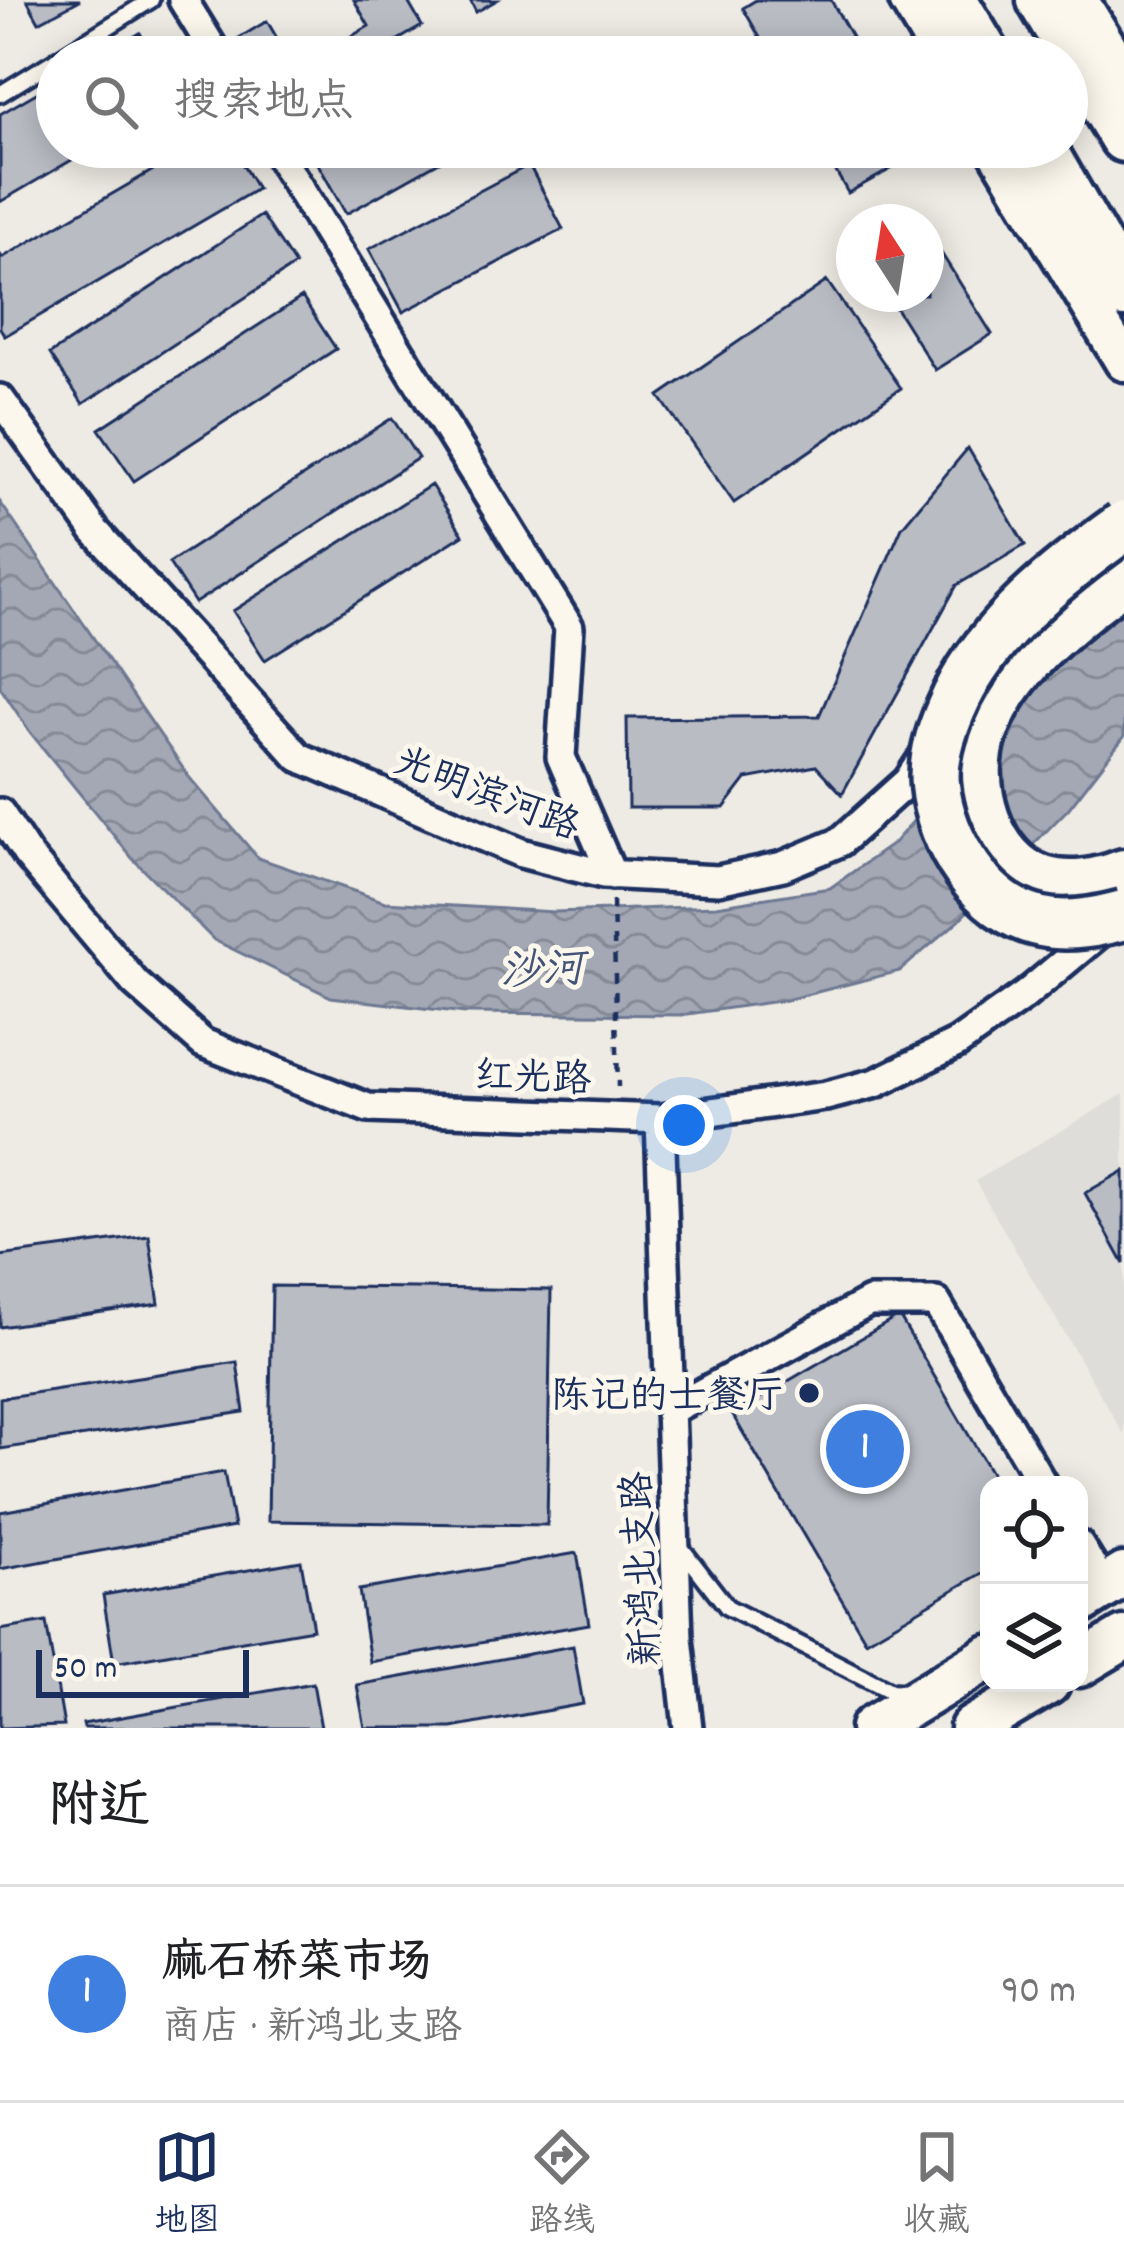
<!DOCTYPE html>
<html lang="zh">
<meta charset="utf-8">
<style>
:root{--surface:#fff;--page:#f6f6f6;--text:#202124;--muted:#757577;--line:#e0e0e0;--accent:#1b2f5e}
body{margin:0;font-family:Dekko,"LXGW WenKai TC",sans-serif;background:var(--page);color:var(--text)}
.controls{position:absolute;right:36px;bottom:36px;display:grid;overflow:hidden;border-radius:24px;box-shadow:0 6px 30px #0003}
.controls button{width:108px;height:108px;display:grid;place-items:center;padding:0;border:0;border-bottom:3px solid var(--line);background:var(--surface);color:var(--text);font:60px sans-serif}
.compass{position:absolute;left:836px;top:204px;width:108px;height:108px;border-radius:50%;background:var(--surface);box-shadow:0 6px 30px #0003;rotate:348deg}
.scale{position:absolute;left:36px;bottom:30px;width:213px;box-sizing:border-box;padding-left:12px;border:6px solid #1b2f5e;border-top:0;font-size:33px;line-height:42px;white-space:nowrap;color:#1b2f5e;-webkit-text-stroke:9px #fbf7ec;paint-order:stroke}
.you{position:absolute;left:684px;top:1125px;width:42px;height:42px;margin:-30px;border:9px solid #fff;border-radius:50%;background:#1a73e8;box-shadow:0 0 0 18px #1a73e833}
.badge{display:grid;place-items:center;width:78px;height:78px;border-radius:50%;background:var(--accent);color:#fff;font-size:39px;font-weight:700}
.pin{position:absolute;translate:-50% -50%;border:6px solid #fff;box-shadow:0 3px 12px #0006}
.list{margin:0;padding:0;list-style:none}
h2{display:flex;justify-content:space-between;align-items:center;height:156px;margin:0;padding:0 48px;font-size:51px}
h2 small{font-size:39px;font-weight:400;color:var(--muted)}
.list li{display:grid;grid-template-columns:78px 1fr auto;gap:36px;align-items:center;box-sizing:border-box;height:216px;padding:0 48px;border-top:3px solid var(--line)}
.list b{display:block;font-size:45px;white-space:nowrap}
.list p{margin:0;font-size:39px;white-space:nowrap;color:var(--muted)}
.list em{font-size:39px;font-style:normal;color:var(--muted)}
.icon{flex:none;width:66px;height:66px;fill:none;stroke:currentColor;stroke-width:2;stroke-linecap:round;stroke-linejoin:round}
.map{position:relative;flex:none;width:1124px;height:1728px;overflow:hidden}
.search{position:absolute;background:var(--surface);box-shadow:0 6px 30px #0003;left:36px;right:36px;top:36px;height:132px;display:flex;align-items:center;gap:30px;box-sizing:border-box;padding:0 42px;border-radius:66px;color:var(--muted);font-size:45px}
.sheet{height:372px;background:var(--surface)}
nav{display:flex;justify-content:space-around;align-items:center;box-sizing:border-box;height:168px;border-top:3px solid var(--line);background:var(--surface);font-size:33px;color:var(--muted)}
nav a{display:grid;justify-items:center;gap:6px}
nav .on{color:var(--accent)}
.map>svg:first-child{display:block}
</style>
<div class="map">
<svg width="1124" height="1728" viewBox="0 0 1124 1728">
<defs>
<pattern id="water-waves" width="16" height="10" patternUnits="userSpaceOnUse" patternTransform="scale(3)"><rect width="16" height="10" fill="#a3a8b4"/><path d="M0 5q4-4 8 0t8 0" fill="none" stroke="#848996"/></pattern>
</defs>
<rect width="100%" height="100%" fill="#eeebe4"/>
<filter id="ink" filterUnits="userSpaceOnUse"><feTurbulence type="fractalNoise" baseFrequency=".00833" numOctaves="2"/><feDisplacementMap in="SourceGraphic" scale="24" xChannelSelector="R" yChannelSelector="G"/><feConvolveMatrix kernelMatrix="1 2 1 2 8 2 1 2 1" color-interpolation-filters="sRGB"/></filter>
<g filter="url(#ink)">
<path fill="#deddda" d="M1124,1094V1435L975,1181Z"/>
<path fill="url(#water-waves)" stroke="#6d7892" stroke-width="3" d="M0,502L189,777L258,858L385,902L555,912L716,906L830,888L894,843L1091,618L1124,599V737L1069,808L956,923L900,971L786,1000L681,1015L465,1013L331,997L214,940L132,858L30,732L0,687Z"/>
<path fill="#b9bcc3" stroke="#1b2f5e" stroke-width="3" d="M27,0H80L39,22Z
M354,0H407L422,26L369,57H316L369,26Z
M470,0H497L476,12Z
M756,0H831L863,57H771L743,8Z
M267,21L288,57H243L234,41Z
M140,33L154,57H99Z
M521,39L531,57H488Z
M57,81V147H94L0,202V114Z
M193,147H232L257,189L5,336L0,328V254L2,258Z
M327,147H466L346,214L313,155Z
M822,147H914L918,154L848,193Z
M529,165L563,229L403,312L369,249Z
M262,215L295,265L83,404L50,354Z
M926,229L992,334L935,370L887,294H926Z
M827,281L901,388L734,503L659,396Z
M302,297L336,349L134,481L99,429Z
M392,418L418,458L195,603L169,563Z
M968,448L1025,545L957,585L842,794L816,766L746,779L724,808H628L627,718L819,716L902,527Z
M431,485L463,535L265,660L233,611Z
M1124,1171V1264L1085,1193Z
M149,1236L159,1304L0,1327V1256Z
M272,1286L551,1290L547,1525L268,1521Z
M899,1316L998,1485H989V1569L866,1641L732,1414Z
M237,1362L244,1412L0,1449V1398Z
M224,1472L234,1527L0,1569V1512Z
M577,1553L589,1624L370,1662L359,1590Z
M301,1561L313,1629L114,1663L103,1595Z
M46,1622L64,1726L0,1728V1630Z
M573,1646L583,1704L452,1728H365L357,1685Z
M313,1683L321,1728H84L83,1724Z"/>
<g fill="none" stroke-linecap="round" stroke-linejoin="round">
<g stroke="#1b2f5e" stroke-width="22">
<path id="lane" d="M60,57L151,0
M0,94L57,59
M679,1545L727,1607L891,1691L906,1692"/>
</g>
<g stroke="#1b2f5e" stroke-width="36">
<path id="street" d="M183,0L218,57
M274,147L569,627L561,757L612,875
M0,399L95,531L299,757L521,853L603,874L718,880L783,866L840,842L908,781L929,749
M0,813L27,854L135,983L203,1043L368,1108L660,1119L826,1096L876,1083L957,1043L1025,995L1109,925
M660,1119L678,1638L688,1728
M671,1410L869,1302H936L1043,1485
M1079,1545L1105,1587"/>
</g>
<g stroke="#1b2f5e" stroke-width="45">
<path id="secondary" d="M908,0L942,57
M1079,0L1124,73
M995,147L1124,362"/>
</g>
<g stroke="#1b2f5e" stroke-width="51">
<path id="primary" d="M1079,1603L1124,1575
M1079,1665L1124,1638
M872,1728L989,1657
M972,1728L1048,1683"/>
</g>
<g stroke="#1b2f5e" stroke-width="57">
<path id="highway" d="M952,0L986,57
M1042,0L1124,137
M1040,147L1124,293
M1124,577C1070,618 1005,666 983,732C965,782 986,864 1043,881C1069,889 1099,884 1124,874"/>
</g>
<path stroke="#1b2f5e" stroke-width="4.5" stroke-dasharray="9 9" stroke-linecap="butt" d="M613,901L618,1087"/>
<use href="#lane" stroke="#fbf7ec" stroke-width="14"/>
<use href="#street" stroke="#fbf7ec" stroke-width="27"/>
<use href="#secondary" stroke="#fbf7ec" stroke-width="36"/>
<use href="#primary" stroke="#fbf7ec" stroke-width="42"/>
<use href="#highway" stroke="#fbf7ec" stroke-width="48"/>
<g stroke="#1b2f5e" stroke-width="57" stroke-linecap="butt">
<path id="highway-bridge" d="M1124,526C1061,571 992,625 957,696C944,723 932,754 935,785C940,841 983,911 1042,922C1069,928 1098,922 1124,915"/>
</g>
<use href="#highway-bridge" stroke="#fbf7ec" stroke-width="48"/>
</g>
</g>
<circle fill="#1b2f5e" stroke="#fbf7ec" stroke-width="4.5" cx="809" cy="1393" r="12"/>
<g text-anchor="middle" stroke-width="10" stroke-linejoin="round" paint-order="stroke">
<g font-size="39" fill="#1b2f5e" stroke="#fbf7ec">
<text transform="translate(488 791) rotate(21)" y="14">光明滨河路</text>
<text transform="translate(533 1075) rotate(2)" y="14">红光路</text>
<text transform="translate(639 1569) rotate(-93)" y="14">新鸿北支路</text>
</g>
<g font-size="39" fill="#1b2f5e" stroke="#fbf7ec" text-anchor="end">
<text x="785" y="1407">陈记的士餐厅</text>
</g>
<g font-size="42" font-style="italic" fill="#445378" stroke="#fbf7ec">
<text transform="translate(542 967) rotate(-2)" y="15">沙河</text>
</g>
</g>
</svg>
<div class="controls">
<button><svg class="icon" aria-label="locate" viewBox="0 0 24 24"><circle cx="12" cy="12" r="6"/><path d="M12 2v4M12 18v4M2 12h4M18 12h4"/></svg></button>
<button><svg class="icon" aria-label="layers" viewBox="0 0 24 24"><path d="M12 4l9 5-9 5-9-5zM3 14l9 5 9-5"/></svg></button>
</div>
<svg class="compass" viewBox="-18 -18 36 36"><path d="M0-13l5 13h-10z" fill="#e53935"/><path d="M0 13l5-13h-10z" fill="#757577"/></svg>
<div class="scale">50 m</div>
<div class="you"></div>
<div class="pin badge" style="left:865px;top:1449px;background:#3f7fe0">1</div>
<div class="search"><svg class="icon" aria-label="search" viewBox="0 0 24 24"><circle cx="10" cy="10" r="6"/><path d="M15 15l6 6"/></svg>搜索地点</div>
</div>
<section class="sheet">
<h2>附近<small></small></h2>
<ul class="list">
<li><span class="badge" style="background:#3f7fe0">1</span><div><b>麻石桥菜市场</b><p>商店 · 新鸿北支路</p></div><em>90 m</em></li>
</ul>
</section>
<nav>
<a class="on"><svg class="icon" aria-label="map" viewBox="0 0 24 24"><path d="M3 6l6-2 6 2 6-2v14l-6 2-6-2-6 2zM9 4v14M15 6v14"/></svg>地图</a>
<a><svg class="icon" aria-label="directions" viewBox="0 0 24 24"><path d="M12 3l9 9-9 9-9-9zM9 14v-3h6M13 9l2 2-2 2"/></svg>路线</a>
<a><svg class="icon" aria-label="saved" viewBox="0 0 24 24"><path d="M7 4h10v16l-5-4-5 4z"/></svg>收藏</a>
</nav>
